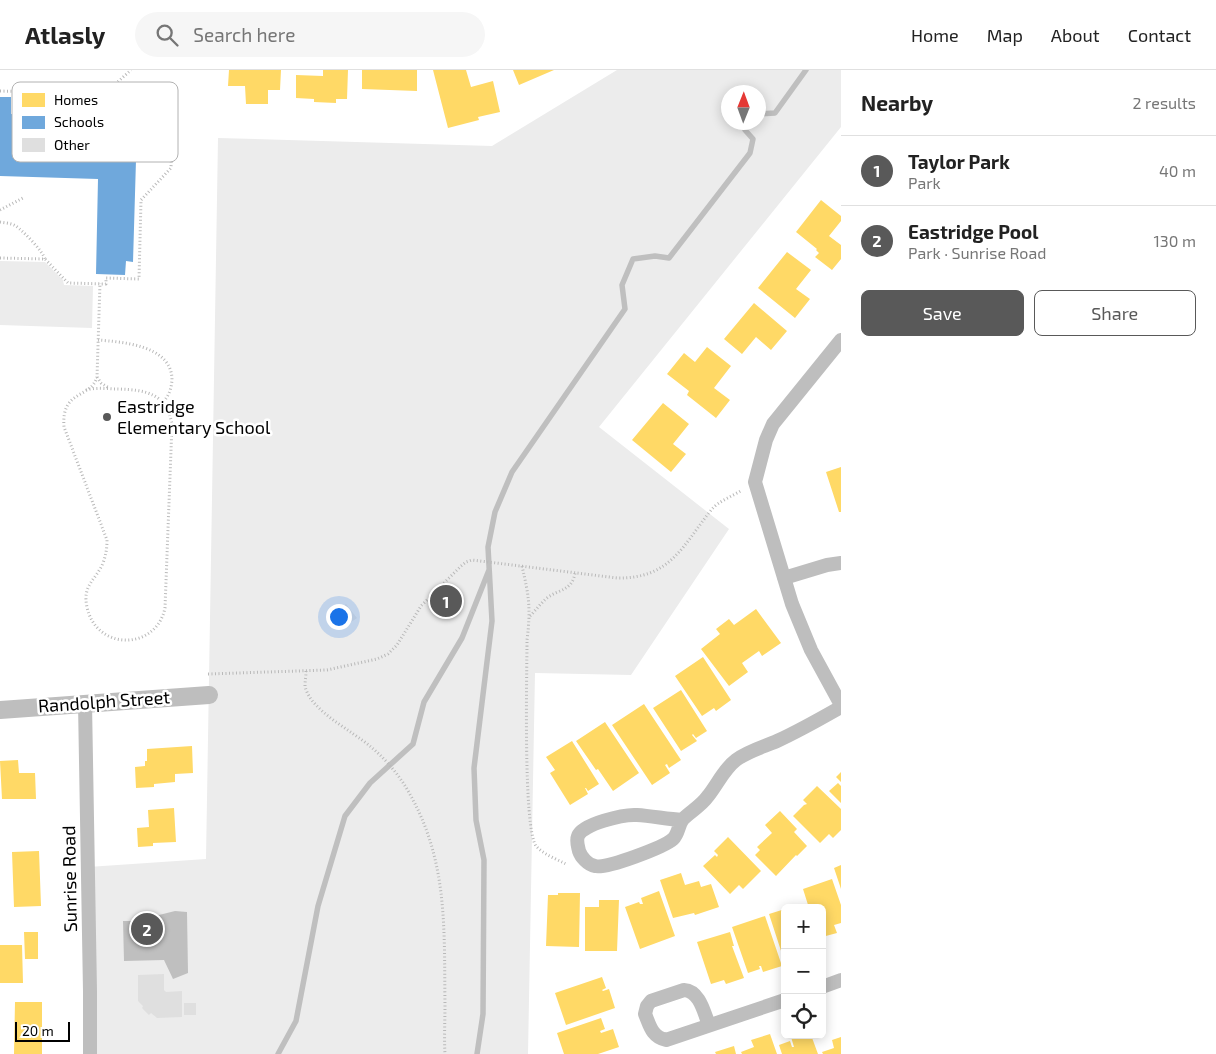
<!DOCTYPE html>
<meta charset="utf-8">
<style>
:root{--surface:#fff;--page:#f6f6f6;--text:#222;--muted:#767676;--line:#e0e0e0;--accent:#595959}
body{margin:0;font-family:"Exo 2",sans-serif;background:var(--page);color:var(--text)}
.controls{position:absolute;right:15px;bottom:15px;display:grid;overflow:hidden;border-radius:8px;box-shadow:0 2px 12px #0003}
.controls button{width:45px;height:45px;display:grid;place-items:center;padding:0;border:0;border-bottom:1px solid var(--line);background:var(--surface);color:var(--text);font:25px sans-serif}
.compass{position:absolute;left:721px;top:15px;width:45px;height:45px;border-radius:50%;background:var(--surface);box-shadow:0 2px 12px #0003;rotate:1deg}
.scale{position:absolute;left:15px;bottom:12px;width:55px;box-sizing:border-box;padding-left:5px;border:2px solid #000;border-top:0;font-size:14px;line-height:18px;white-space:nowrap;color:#000;-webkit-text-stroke:4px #fff;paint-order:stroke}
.you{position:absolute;left:338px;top:546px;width:18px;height:18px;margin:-12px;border:4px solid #fff;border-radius:50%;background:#1a73e8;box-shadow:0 0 0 8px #1a73e833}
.badge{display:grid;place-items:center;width:32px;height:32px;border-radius:50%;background:var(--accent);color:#fff;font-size:16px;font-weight:700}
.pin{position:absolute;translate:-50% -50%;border:2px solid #fff;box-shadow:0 1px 5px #0006}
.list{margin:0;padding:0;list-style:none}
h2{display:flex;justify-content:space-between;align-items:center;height:65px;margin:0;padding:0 20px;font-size:21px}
h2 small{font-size:16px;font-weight:400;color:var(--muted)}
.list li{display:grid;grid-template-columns:32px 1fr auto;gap:15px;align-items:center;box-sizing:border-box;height:70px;padding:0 20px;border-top:1px solid var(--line)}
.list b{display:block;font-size:19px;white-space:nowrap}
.list p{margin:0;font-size:16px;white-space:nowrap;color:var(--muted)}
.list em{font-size:16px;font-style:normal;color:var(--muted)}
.actions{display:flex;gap:10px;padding:15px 20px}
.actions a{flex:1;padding:11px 0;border:1px solid var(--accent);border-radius:8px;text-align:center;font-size:18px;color:var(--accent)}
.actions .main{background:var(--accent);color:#fff}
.icon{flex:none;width:28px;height:28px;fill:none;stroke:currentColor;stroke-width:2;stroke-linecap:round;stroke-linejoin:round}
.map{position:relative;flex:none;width:841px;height:984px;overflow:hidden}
header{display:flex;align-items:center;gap:30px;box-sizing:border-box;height:70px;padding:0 25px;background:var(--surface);border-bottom:1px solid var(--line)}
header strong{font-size:24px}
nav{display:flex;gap:28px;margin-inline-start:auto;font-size:18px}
.search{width:350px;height:45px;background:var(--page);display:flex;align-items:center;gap:12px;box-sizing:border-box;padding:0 18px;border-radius:28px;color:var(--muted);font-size:19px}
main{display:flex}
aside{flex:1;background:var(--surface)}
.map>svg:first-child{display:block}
</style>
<header>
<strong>Atlasly</strong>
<div class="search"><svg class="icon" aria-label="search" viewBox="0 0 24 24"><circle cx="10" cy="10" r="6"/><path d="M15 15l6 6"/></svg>Search here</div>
<nav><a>Home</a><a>Map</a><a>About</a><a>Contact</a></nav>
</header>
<main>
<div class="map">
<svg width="841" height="984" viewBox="0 0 841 984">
<rect width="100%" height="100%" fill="#fff"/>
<path fill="#ececec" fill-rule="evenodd" d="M617,0H841V57L599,357L729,459L631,605L535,603L528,984H90L88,797L206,789L218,68L492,76ZM728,22H758V52H728Z
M0,191L45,192L63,210L64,215L93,216L92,258L0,255Z"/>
<path fill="#bfbfbf" d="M175,841L187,842L188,903L173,909L164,890L124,891L123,851H147L159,845Z"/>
<path fill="#ffd966" d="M229,0H281L280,20H268V34H246L245,16H228Z
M323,0H348L347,29H336V33L314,32V29L296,28V5L323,6Z
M362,0H417V21L362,19Z
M433,0H466L471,17L493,11L500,42L478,47L479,50L448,58Z
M513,0H554L519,15Z
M821,130L841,146V151L829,166L841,175V189L832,200L815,187L819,183L816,180L817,179L796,162Z
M787,182L811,200L796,219L810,229L795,248L758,218Z
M754,233L787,261L771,280L756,267L742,284L724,269Z
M707,277L731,296L714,318L730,330L716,348L687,325L689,321L667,304L684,283L695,292Z
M663,333L689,354L673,374L686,384L671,402L632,370Z
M841,397V442H839L826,402Z
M756,539L781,573L762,586L759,581L742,593L748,602L729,616L701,579L720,564L716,559L729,549L734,555Z
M703,587L731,630L716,641L714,638L702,646L675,606Z
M681,620L707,661L696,668L693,664L692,665L697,671L681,681L653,638Z
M644,634L681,690L669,698L667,694L665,695L670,703L652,715L612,655Z
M605,652L639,703L613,721L598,699L596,700L576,671Z
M572,671L599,714L588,721L586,718H585L588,724L570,735L550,703L555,700L546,687Z
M192,676L193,703L175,704V712L154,714V717L136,718L135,697L145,696V691H147V679Z
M18,690L19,703H35L36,729H2L0,691Z
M841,702V712L836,707Z
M838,713L841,716V733L829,721Z
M817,716L841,739V760L833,768L829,764L820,773L793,746L804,735L807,734L803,730Z
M174,738L176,772L153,773V776L138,777L137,758L149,757L148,740Z
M780,741L797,759L794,762L807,776L797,786L796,785L776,806L755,785L760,780L757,777L772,763L765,755Z
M728,767L761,801L743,819L739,815L730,824L703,796L715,785L717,787L718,785L714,781Z
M39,781L41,836L14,837L12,782Z
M841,795V819L834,798Z
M681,803L685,815L699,811L701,817L711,814L719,837L695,845L694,843L673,848L660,810Z
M832,809L841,835V853L834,855L837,863L822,867V838H809L803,819Z
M659,821L675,866L640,879L625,837L639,832L640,834H643L641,828Z
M558,823H580L579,877L546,876L548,825H558Z
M599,830H619L617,881H585V837H599Z
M801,834L802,838H790V837Z
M785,839V890H784L769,844Z
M765,846L782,896L763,902L761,896H759L760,899L748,903L732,857Z
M24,862H38V889H25Z
M730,862L734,876H732L744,908L726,914L724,910L711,914L697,872Z
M0,875H22L23,913H0Z
M602,907L606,918L602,920L603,921L609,919L615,938L566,955L555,923Z
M15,932H42V984H14Z
M601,948L605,959L600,961L601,963L613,959L619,977L598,984H564L557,963Z
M770,964L777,984H742L741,982L754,977L751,970Z
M797,965H811L818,984H782L779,975L790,971L792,977H794L791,967Z
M841,967V984H823L822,982L834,978L832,970Z
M734,976L736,984H716L715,982Z"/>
<path fill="#6fa8dc" d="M0,27H11V44L165,49V91L136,90L133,192L126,191L125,205L96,204L98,109L0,106Z"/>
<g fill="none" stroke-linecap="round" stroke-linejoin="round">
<path stroke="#bfbfbf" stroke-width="5.5" d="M758,44L775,43L806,0
M278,984L296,951L318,836L345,746L370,713L413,674L424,632L462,568L489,500
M477,984L483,944L484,790L476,750L474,698L492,551L488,477L495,442L512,402L625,239L622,215L633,189L655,186L669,188L750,83L753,69L745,60V52"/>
</g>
<path fill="#dfdfdf" d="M346,534L357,548L343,558L333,545Z
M164,904V920L166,922L182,921V947L157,948L151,943L149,945L142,938L143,936L138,931V905Z
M184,933H196V945H184Z"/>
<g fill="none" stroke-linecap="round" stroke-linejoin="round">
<path stroke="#b9b9b9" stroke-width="3" stroke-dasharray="1 2.5" stroke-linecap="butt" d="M0,21L104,24L131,0
M0,140L23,128
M0,152C5,153 11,153 16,156C24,162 42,180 45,189
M0,188L45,189L68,213L106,214V208L139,209L141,130L171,98L173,47L165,40L131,39L104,24
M98,270C122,272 170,275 172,308C172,317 169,326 163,332
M97,307L101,313L109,318
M86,320C97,317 108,319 118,319C146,320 166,323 172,354L165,538C156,581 96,581 87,537C82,515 96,510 103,493C106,485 107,478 107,470L64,357C61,319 91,329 97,307L100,213
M522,496C529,526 531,539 527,570C527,602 523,757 536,776C543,784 556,789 566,794
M530,546C536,540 541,533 547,528C559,519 572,521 575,503
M306,601C306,606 305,611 305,616C310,641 353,661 371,677C389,692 403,710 413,730C448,796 444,862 445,935C445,951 444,968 445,984
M208,604L327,600L377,589L388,584L397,575L421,536L461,496L466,492L472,490L617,508C671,509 683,475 712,439C719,431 733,426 742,420"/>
<path stroke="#bebebe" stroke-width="14" d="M841,270L773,354L766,370L755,412L792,534L811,580L841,635
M784,508L827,495L841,493
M85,633L90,921V984
M682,750C667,749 652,746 637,745C624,744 582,754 578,766C576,771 578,776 579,781C581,787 588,795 595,796C607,799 664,777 673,769C679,763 678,755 683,749C691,741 701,736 708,726C717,715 724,699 736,690C748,681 763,677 777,671C799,661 820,649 841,637
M822,917L841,910
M709,955C704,943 700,921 684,920L651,931L647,936L645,944C650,956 652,967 666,970L785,930"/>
<path stroke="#bebebe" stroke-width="18" d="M0,640L209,625"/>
</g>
<circle fill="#595959" stroke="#fff" stroke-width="2" cx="107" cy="347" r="5"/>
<g text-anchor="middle" stroke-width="5" stroke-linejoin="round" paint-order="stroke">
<g font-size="18" fill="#000" stroke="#fff" text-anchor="start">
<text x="117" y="343">Eastridge<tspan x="117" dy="21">Elementary School</tspan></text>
</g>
<g font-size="18" fill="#000" stroke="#fff">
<text transform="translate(104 632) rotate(-4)" y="6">Randolph Street</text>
<text transform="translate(70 809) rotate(-91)" y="6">Sunrise Road</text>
</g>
</g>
<rect x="12" y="12" width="166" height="80" rx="8" fill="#fff" stroke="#b2b2b2" stroke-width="1"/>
<rect x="22" y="23" width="23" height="14" fill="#ffd966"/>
<rect x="22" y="46" width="23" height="13" fill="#6fa8dc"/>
<rect x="22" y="68" width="23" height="14" fill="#dfdfdf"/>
<g font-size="14" fill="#000">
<text x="54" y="35">Homes</text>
<text x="54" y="57">Schools</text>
<text x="54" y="80">Other</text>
</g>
</svg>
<div class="controls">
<button>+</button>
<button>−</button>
<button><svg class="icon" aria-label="locate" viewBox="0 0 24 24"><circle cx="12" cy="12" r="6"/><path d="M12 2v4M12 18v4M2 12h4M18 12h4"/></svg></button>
</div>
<svg class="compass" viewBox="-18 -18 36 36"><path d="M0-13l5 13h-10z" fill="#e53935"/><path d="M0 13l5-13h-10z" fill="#767676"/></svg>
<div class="scale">20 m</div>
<div class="you"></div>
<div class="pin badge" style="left:446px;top:531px">1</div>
<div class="pin badge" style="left:147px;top:859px">2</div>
</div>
<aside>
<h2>Nearby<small>2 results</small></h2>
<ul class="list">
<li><span class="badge">1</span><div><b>Taylor Park</b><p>Park</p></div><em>40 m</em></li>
<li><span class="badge">2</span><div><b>Eastridge Pool</b><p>Park · Sunrise Road</p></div><em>130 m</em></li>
</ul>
<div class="actions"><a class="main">Save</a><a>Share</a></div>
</aside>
</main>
